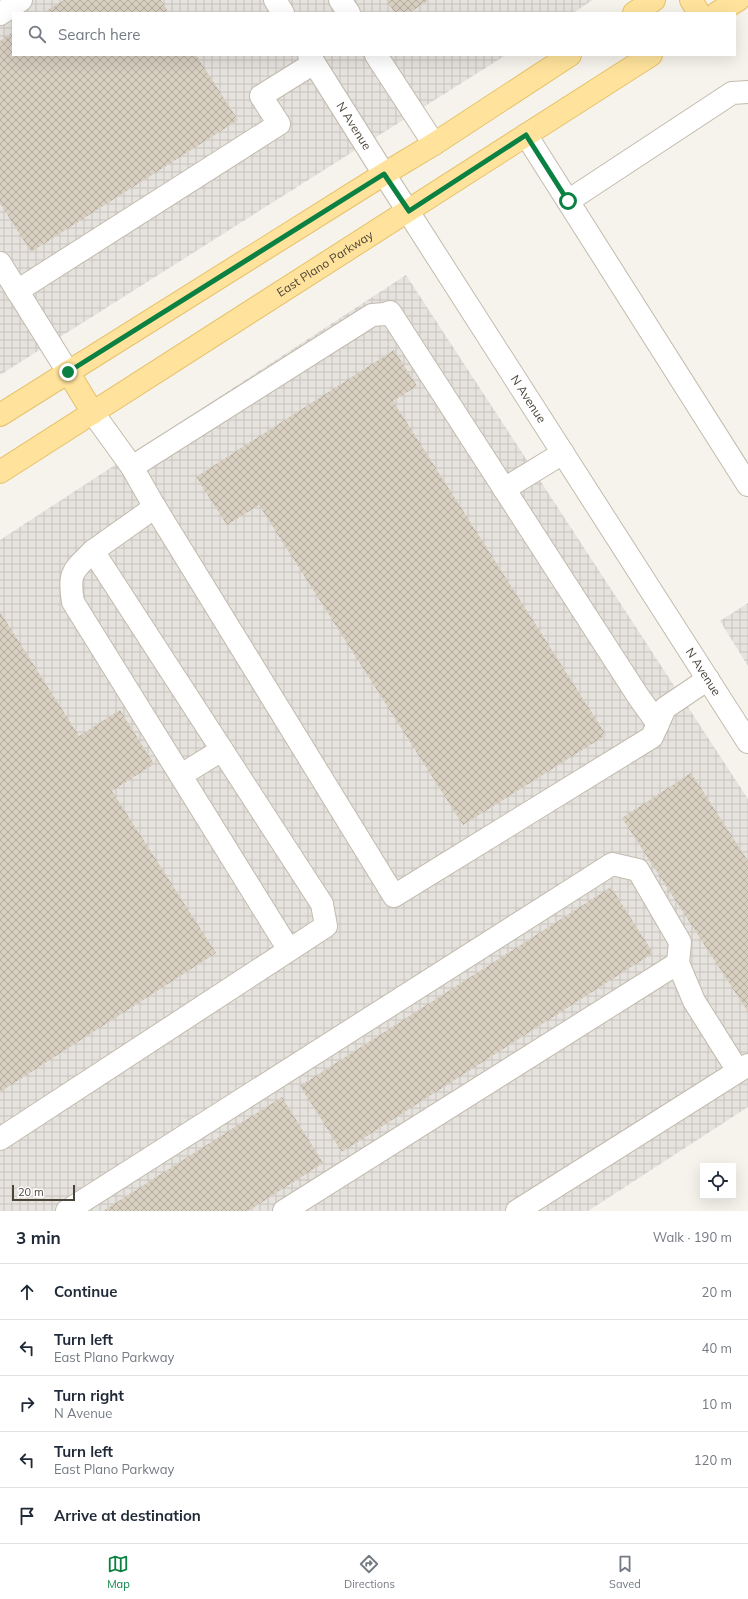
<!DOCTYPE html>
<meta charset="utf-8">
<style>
:root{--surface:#fff;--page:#f6f6f7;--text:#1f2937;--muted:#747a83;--line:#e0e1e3;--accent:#0b8043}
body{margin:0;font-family:Mulish,sans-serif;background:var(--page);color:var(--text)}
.controls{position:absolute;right:12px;bottom:12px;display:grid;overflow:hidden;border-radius:0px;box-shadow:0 4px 16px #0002}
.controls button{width:36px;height:36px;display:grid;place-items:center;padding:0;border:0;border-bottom:1px solid var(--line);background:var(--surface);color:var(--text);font:20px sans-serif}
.scale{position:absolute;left:12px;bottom:10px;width:63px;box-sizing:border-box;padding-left:4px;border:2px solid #4b4439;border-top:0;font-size:11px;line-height:14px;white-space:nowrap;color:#4b4439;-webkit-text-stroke:3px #fff;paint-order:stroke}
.stop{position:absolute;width:12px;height:12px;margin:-9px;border:3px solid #0b8043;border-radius:50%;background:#fff}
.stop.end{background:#0b8043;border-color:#fff;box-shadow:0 1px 4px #0008}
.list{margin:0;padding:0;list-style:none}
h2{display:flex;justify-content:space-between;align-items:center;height:52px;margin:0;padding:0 16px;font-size:17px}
h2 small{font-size:13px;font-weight:400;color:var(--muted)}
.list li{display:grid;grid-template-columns:26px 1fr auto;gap:12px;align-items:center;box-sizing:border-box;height:56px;padding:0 16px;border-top:1px solid var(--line)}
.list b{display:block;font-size:15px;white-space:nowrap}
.list p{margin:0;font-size:13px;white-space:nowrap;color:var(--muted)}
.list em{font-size:13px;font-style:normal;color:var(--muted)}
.icon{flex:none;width:22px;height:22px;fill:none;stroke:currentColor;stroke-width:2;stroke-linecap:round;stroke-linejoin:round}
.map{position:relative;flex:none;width:748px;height:1211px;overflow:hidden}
.search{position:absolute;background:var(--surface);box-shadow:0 4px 16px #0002;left:12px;right:12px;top:12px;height:44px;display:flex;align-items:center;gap:10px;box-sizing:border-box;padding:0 14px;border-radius:0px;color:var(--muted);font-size:15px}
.sheet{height:332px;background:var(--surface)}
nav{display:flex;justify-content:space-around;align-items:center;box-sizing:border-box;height:56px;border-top:1px solid var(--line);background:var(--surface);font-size:11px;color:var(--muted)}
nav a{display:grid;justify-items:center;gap:2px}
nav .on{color:var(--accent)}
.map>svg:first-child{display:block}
</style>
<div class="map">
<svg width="748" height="1211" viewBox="0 0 748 1211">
<defs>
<pattern id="industrial-grid" width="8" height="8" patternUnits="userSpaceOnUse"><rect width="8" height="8" fill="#e6e2dd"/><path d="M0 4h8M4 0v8" fill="none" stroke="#c7c3be"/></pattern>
<pattern id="building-cross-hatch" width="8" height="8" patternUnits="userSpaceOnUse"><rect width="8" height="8" fill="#d8cfc1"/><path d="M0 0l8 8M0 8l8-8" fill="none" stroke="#b1aa9e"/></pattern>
</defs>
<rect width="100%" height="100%" fill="#f6f3ec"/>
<path fill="url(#industrial-grid)" d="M0,0H593L573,13H13V55H506L0,375Z
M406,275L748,799V1107L588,1211H0V540Z
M748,603V666L720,621Z"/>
<path fill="url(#building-cross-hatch)" d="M64,0H161L169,13H43Z
M386,0H429L409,13H395Z
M13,32V55H196L238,120L31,252L0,203V41Z
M394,350L417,386L393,401L606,735L463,825L259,505L227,525L196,477Z
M0,612L79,736L120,710L154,764L112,791L216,953L0,1092Z
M691,773L748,861V1012L622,818Z
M611,887L653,953L342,1152L300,1086Z
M282,1097L323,1163L248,1211H103Z"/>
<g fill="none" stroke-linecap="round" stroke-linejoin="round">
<g stroke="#c2bbae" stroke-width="24">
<g id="minor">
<path d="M275,0L283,13"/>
<path d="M340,0L349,13"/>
<path d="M0,14L21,0"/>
<path id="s1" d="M309,55L384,174L748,742"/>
<path d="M376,55L434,144"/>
<path d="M526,135L748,485"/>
<path d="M568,201L732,93L748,92"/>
<path d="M0,263L68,372"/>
<path d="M17,291L279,124L261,96L314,63"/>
<path d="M93,413L132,467L153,504L394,896L652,737L665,708L708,679"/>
<path d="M132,467L372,315L385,314L390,312L638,696L658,724"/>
<path d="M504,489L563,453"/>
<path d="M93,551C73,571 68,572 73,602L289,950"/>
<path d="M181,775L222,750"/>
<path d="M0,1139L326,926L322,904L93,551L155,507"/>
<path d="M67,1211L612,864L638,870L680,942L678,963L694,1001L738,1071"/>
<path d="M284,1211L678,963"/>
<path d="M517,1211L748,1065"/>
</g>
</g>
<g stroke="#e6c16a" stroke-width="24">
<g id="major">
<path d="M691,0L699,13"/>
<path d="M634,13L654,0"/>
<path d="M717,13L738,0"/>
<path d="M68,372L93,413"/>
<path d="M0,415L384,174L434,144L570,55"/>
<path id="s2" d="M0,472L651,55"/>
</g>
</g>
<use href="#minor" stroke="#fff" stroke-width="22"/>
<use href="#major" stroke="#ffe39c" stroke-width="22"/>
</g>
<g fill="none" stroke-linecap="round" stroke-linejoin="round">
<path stroke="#0b8043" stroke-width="5" d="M68,372L384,174L409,211L526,135L568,201"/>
</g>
<g text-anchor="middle" stroke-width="3.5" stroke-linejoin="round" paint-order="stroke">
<g font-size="12" fill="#4b4439" stroke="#fff">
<text dy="4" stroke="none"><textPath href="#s1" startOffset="84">N Avenue</textPath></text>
<text dy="4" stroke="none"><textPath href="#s2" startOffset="386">East Plano Parkway</textPath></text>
<text dy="4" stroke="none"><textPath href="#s1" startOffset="408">N Avenue</textPath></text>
<text dy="4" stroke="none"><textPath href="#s1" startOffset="732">N Avenue</textPath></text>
</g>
</g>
</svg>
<div class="controls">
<button><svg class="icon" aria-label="locate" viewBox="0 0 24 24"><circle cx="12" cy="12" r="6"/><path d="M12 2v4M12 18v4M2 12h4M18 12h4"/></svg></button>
</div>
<div class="scale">20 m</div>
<div class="stop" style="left:568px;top:201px"></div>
<div class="stop end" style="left:68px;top:372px"></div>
<div class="search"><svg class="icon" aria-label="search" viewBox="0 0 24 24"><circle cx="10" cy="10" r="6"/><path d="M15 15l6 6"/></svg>Search here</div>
</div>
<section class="sheet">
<h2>3 min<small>Walk · 190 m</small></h2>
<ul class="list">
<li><svg class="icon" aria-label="ahead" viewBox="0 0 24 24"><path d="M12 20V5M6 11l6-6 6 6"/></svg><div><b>Continue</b></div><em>20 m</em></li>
<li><svg class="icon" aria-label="left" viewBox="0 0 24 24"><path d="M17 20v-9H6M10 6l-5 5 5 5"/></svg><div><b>Turn left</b><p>East Plano Parkway</p></div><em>40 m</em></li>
<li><svg class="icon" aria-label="right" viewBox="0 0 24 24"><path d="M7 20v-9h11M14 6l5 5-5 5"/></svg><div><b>Turn right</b><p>N Avenue</p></div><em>10 m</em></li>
<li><svg class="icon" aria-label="left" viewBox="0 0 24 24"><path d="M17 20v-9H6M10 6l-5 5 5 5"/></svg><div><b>Turn left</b><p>East Plano Parkway</p></div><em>120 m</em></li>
<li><svg class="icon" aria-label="arrive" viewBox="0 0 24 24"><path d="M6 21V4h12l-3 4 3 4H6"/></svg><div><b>Arrive at destination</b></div></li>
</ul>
</section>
<nav>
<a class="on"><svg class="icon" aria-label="map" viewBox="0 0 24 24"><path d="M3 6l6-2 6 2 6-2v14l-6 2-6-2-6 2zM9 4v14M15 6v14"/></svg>Map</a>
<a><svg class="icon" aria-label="directions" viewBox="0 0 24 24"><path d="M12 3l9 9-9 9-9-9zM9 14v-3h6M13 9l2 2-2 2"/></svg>Directions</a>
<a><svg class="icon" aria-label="saved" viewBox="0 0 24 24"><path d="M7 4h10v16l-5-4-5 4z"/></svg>Saved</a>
</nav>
